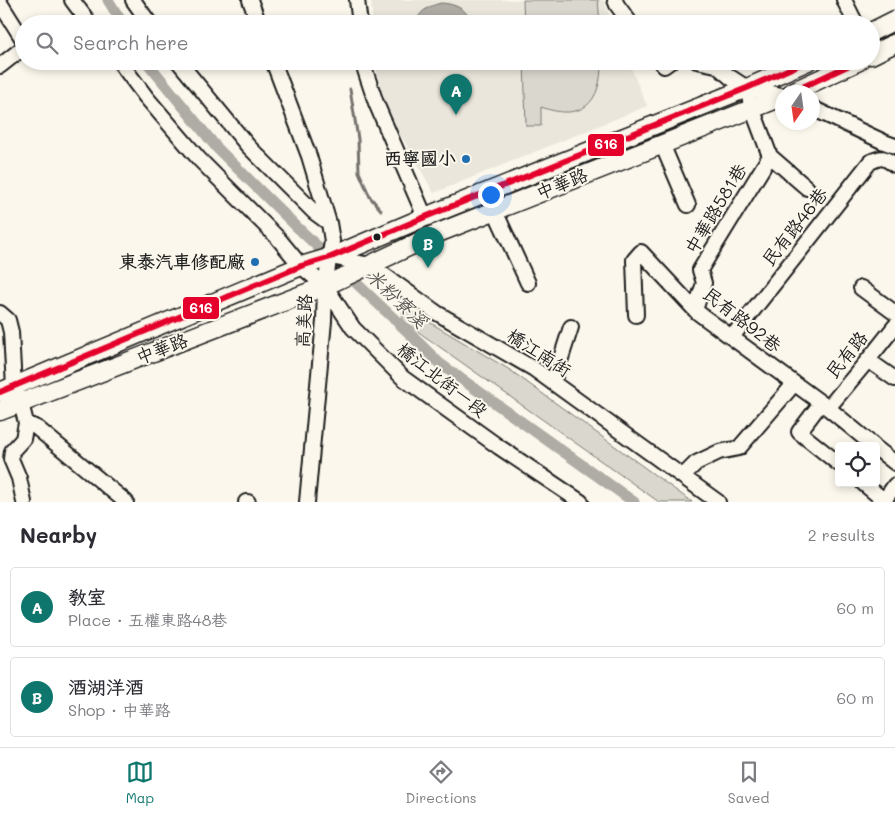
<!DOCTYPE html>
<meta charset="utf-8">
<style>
:root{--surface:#fff;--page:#f7f7f7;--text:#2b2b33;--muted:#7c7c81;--line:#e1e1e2;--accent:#0f766e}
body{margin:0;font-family:Mali,"LXGW WenKai TC",sans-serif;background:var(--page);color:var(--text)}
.controls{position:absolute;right:15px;bottom:15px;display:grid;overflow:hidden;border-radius:5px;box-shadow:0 2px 8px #0003}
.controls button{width:45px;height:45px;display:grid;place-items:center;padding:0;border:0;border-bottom:1px solid var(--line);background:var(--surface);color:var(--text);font:25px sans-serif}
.compass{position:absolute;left:775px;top:85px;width:45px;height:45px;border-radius:50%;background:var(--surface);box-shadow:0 2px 8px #0003;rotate:193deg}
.you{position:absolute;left:490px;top:194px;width:18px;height:18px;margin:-12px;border:4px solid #fff;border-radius:50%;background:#1a73e8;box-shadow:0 0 0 8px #1a73e833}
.badge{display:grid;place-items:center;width:32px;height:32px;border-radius:50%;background:var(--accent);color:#fff;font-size:16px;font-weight:700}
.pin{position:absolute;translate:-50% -41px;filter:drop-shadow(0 1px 2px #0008)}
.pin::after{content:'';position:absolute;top:26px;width:18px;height:15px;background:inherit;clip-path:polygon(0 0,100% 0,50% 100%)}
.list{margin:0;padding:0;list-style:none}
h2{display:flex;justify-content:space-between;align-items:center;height:65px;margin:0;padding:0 20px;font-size:21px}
h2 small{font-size:16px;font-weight:400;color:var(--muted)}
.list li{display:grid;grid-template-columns:32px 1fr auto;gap:15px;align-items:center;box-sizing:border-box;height:80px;margin:0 10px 10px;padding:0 10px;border:1px solid var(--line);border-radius:5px}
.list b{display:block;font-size:19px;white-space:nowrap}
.list p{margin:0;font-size:16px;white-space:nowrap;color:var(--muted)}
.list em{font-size:16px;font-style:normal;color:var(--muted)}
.icon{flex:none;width:28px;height:28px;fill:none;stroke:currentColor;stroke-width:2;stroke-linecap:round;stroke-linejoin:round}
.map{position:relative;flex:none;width:895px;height:502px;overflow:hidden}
.search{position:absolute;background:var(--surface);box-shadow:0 2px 8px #0003;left:15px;right:15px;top:15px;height:55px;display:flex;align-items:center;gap:12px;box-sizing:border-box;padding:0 18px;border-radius:28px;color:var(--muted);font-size:19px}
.sheet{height:245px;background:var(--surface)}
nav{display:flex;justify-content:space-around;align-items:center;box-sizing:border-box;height:70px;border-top:1px solid var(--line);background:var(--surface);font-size:14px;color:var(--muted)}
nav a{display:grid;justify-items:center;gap:2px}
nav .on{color:var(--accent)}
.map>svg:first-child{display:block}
</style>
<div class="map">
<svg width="895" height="502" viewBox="0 0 895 502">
<rect width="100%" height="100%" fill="#fbf7ec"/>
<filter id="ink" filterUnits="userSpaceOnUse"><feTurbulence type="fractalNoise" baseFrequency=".02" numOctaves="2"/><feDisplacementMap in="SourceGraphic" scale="10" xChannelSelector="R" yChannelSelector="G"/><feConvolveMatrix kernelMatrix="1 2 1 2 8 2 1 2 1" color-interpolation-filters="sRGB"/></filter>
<g filter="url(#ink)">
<path fill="#eae6dc" d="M371,0H604L612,24H373Z
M375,61H628L647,106L434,193L395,125L381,91Z"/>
<path fill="#dad7ce" stroke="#7b7a75" d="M523,0H598L600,24H524Z
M524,61H601C602,103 582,122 541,107V126H526Z
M402,306L510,370L692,502H659L403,321Z"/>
<path fill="#afaca5" stroke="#74726e" d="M441,3C456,4 467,9 473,24H415C419,11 429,6 441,3Z"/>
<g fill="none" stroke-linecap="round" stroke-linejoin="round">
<path stroke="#74726e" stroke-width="3" d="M350,89L358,139L359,172L370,197L381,210"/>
<path stroke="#afaca5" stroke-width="11" d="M108,0L123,24
M146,61L217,148L297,227L408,332L439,363L634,502"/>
<g stroke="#1c1c1c" stroke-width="18">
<path id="minor" d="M72,0L90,24
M133,0L150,24
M250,0L259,24
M357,0L360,24
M615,0L617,5L631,24
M844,0L856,24
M0,3L24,41
M119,61L146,97L199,159L277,237L301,266L325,286L353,328L403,378L499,447L581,502
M178,61L248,146L314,212L329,223
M273,61L309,156L329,223L332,241L325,286L324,321L307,502
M364,61L365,70L376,103L425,217
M660,61L664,66L671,61
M697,61L716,65L730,77L747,88L782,95
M0,66L24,47
M812,108L884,142L895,146
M662,144L688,205
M770,156L807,188
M495,211L528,283
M331,257L370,265L437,313L534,369L718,502
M861,288L895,313
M695,310L704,283L700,270L770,156L752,108L747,88
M0,313L8,320L11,332L14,387L21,403L26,423L23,439L12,451L11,459L19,478L24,502
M636,315L634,260L641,252L697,312L828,408L874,446
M732,337L870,162C882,156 884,157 895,165
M868,360L895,379
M553,383L571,327
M821,403L799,432L839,464
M828,408L868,360L895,326
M26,423L37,428L126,502
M876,448L895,463
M683,476L696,463L719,452L739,448L794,384
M863,483L886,502
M246,502H248
M883,502L895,485"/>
</g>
<g stroke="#1c1c1c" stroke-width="21">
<path id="major" d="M871,32L895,20
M871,55L895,43
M792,92L859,61
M0,392L301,266L331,257L425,217L747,88L808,61
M0,411L325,286L438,233L782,97"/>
</g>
<use href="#minor" stroke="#fbf7ec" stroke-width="14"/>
<use href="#major" stroke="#fbf7ec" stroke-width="18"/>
<g stroke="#fbf7ec" stroke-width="10">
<path id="bus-1" d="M792,92L858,61
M0,392L301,266L331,257L425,217L747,88L807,61"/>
</g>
<use href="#bus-1" stroke="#e4002b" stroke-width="6"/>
</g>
</g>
<g fill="#1f6fb2" stroke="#fbf7ec" stroke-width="2">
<circle cx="466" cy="159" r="5"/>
<circle cx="255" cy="262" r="5"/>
</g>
<circle fill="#1c1c1c" stroke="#fbf7ec" stroke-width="2" cx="377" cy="237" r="4.5"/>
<g text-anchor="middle" stroke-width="4" stroke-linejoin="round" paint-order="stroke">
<g font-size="18" font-weight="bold" fill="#1c1c1c" stroke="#fbf7ec" text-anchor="end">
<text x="456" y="165">西寧國小</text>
<text x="245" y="268">東泰汽車修配廠</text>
</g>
<g font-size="18" fill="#1c1c1c" stroke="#fbf7ec">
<text transform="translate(562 184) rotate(-22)" y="6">中華路</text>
<text transform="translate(716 209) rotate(-59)" y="6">中華路581巷</text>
<text transform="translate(795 227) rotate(-52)" y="6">民有路46巷</text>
<text transform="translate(742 320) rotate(38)" y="6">民有路92巷</text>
<text transform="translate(304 321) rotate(-87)" y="6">高美路</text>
<text transform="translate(162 349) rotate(-21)" y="6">中華路</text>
<text transform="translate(539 353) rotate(33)" y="6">橋江南街</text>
<text transform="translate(847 355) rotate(-51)" y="6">民有路</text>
<text transform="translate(442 380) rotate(38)" y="6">橋江北街一段</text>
</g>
<g font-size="19" font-style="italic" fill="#575653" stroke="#fbf7ec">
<text transform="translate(397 298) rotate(44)" y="7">米粉寮溪</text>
</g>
</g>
<g stroke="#fbf7ec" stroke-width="2">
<rect x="587" y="133" width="38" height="24" rx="5" fill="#e4002b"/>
<rect x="182" y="296" width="38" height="24" rx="5" fill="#e4002b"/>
</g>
<g font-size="14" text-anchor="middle" font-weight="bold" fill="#fff">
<text x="606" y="149">616</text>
<text x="201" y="313">616</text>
</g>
</svg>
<div class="controls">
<button><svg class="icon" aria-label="locate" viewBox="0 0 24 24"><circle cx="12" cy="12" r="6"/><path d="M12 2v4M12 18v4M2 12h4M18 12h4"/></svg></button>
</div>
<svg class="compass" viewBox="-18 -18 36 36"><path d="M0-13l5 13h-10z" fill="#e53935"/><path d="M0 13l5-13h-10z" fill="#7c7c81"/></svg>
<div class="you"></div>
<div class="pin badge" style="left:456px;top:115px">A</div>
<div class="pin badge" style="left:428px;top:268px">B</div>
<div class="search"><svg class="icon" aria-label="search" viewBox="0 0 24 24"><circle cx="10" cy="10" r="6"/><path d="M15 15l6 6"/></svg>Search here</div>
</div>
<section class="sheet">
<h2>Nearby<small>2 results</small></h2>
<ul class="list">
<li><span class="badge">A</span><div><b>教室</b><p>Place · 五權東路48巷</p></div><em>60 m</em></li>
<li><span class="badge">B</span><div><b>酒湖洋酒</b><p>Shop · 中華路</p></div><em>60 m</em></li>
</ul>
</section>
<nav>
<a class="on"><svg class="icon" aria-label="map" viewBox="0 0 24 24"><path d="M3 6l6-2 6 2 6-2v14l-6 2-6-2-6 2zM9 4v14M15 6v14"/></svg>Map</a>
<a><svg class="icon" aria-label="directions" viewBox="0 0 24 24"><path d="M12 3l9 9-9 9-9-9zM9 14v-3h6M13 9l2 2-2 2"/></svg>Directions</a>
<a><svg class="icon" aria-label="saved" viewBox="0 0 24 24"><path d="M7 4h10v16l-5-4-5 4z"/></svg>Saved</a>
</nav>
